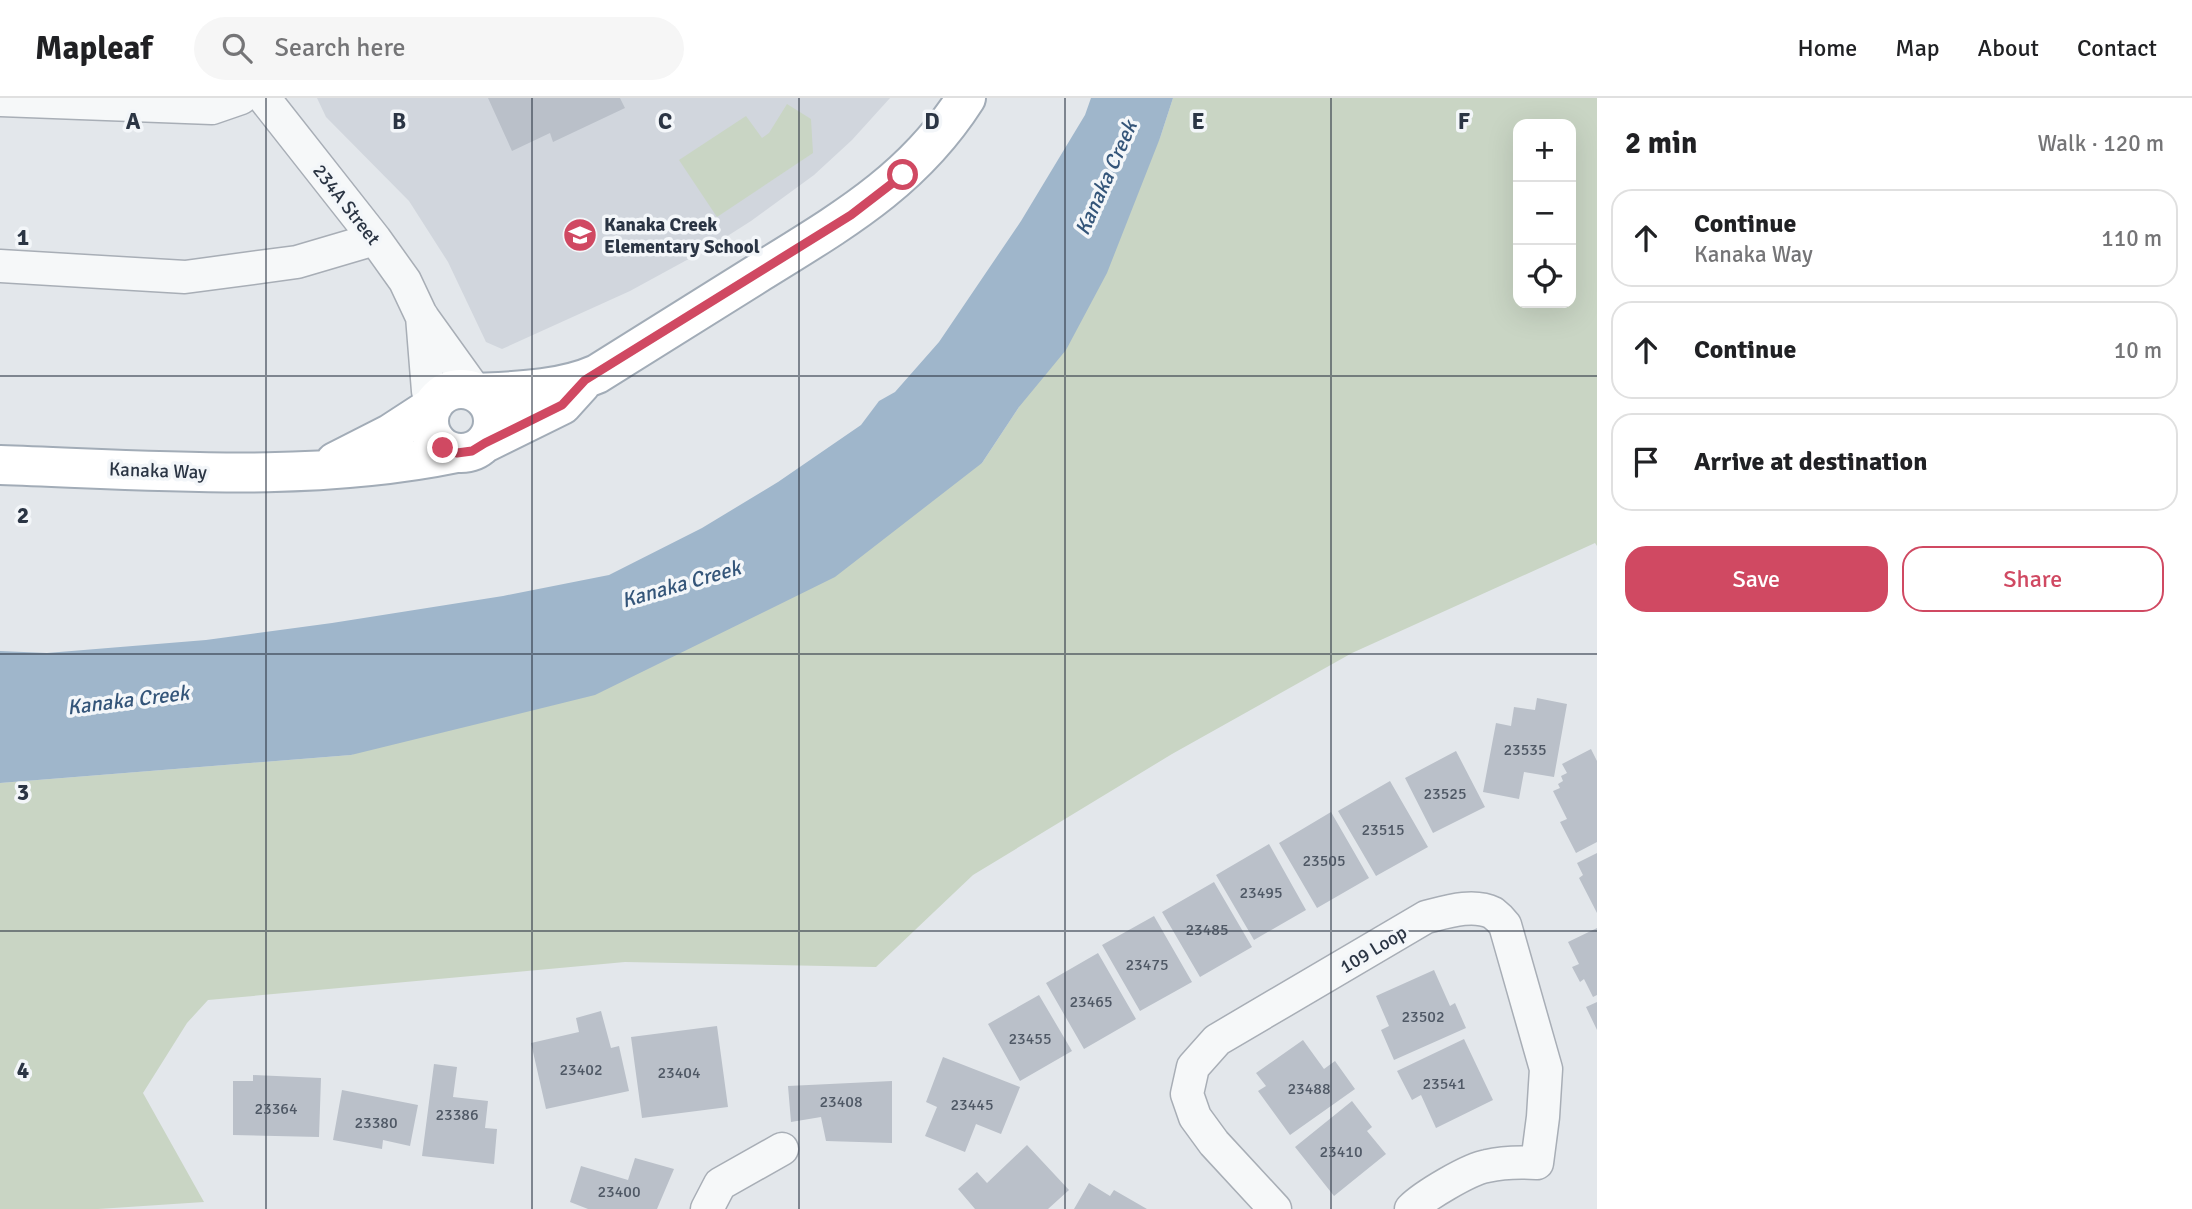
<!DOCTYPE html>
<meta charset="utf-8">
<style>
:root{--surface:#fff;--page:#f6f6f6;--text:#202124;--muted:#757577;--line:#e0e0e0;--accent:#d04962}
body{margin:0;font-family:Signika,sans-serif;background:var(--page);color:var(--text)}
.controls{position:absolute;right:21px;top:21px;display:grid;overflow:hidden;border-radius:14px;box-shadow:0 7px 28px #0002}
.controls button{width:63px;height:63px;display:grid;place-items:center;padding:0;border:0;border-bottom:2px solid var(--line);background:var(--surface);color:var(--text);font:35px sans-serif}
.stop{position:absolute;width:21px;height:21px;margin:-16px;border:5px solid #d04962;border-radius:50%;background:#fff}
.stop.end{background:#d04962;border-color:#fff;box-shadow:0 2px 7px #0008}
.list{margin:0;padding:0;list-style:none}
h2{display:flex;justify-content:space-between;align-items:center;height:91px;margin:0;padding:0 28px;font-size:30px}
h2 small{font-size:23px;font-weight:400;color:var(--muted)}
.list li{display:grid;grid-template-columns:46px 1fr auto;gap:21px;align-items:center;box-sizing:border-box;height:98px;margin:0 14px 14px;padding:0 14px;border:2px solid var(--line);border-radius:21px}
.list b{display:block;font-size:26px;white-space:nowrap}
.list p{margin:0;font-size:23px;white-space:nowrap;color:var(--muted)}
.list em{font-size:23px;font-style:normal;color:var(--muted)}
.actions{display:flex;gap:14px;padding:21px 28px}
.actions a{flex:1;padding:16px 0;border:2px solid var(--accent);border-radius:21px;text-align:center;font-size:24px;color:var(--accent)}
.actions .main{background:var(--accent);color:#fff}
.icon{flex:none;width:38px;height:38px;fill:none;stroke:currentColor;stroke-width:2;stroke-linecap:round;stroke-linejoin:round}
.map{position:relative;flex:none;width:1597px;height:1111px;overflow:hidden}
header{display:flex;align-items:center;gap:42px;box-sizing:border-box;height:98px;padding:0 35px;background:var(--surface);border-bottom:2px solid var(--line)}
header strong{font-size:33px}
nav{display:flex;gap:38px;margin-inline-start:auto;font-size:24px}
.search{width:490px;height:63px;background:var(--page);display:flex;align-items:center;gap:18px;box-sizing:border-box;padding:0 24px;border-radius:38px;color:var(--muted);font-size:26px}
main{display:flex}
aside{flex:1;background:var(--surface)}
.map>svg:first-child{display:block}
</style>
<header>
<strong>Mapleaf</strong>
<div class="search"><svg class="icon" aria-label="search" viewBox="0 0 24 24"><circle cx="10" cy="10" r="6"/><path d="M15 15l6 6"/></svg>Search here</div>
<nav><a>Home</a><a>Map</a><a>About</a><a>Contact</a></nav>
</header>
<main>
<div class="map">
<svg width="1597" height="1111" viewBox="0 0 1597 1111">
<rect width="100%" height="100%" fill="#e3e7eb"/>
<path fill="#d1d6dd" d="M317,0H890L852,42L814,77L751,123L707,151L630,193L502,251L486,244L448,164L409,103L326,19Z"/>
<path fill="#c9d5c4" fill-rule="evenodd" d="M1173,0H1597V448L1595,445L1352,555L1172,656L973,777L876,869L625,864L208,902L187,925L143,995L204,1104L98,1111H0V685L351,657L982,365L1019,309L1160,40ZM1518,26H1571V205H1518Z
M787,6L811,21L813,55L717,119L679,62L746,18L762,40L769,35Z"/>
<path fill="#9fb6cb" d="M1091,0H1173L1160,40L1107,175L1066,252L1019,309L982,365L835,479L595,597L351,657L0,685V553L47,555L206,542L332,525L503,498L609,477L702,430L778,384L861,327L879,303L895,294L939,244L1021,123L1085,17Z"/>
<path fill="#bac0c9" d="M488,0H620L625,10L553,44L550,35L512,53Z
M1537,600L1567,606L1554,679L1524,674L1519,701L1483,694L1496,625L1511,628L1514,609L1535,612Z
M1591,651L1597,663V744L1576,755L1560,724L1567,721L1553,693L1560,690L1558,686L1563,683L1561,678L1567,675L1562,666Z
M1456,653L1485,709L1433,735L1405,680Z
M1390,683L1428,749L1376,778L1338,713Z
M1331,714L1369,780L1317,810L1279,745Z
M1269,746L1306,812L1254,842L1216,777Z
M1597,755V815L1579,780L1583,777L1577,765Z
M1214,784L1252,849L1200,879L1162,814Z
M1154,818L1192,884L1140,913L1102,847Z
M1597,830V897L1593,899L1584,881L1580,884L1572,869L1579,866L1568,844Z
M1098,855L1136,921L1084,951L1046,885Z
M1434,872L1450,908L1455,905L1466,930L1394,962L1381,932L1389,928L1376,898Z
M1039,897L1072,953L1020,983L988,926Z
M1597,904V932L1586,909Z
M601,913L611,950L619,948L629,993L546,1011L531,945L579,934L576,920Z
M717,928L728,1009L642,1020L631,939Z
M1464,941L1493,1002L1436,1030L1421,997L1412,1002L1397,973Z
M1303,942L1324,971L1335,963L1355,991L1290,1037L1258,993L1266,988L1256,975Z
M943,959L1020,989L1001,1036L976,1026L965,1054L925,1038L937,1009L926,1004Z
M434,966L457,969L453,999L488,1003L485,1030L497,1031L494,1066L422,1058Z
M253,977L321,980L319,1039L233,1037V983H253Z
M892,983V1045L826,1043L821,1019L791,1024L788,988Z
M342,992L418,1007L410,1048L383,1042L382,1051L333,1042Z
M1352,1003L1372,1029L1367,1033L1386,1056L1334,1098L1295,1049Z
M1027,1047L1069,1092L1048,1111H975L958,1091L977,1074L987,1085Z
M635,1060L674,1071L657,1111H588L570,1104L581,1068L628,1082Z
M1089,1085L1110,1098L1114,1092L1147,1111H1074Z"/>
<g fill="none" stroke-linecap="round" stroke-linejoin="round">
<g stroke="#a8aeb6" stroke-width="35">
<path id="minor" d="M264,0L375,141L405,183L421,217L477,295
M0,2L212,10L241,0
M0,168L185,179L297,164L375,141
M422,218L428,293L433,308
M707,1111L720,1086L782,1051
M1275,1111L1214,1045L1195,1019L1187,996L1193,969L1217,942L1426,819C1446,814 1473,805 1493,815C1497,818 1502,823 1505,827L1546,971L1543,1019L1537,1065
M1411,1111C1424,1098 1469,1071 1487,1068C1504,1064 1520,1064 1537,1065"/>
</g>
<g stroke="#a2acb7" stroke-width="42">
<path id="major" d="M429 323a32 32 0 1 1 64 0a32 32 0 1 1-64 0Z
M477,295C516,293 561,292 597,276C652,242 706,208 760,174C842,123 913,83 966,0
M485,345L562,307L581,286
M335,364L390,336L433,308
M0,367C152,372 307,386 457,355"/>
</g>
<use href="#minor" stroke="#f6f8f9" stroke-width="32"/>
<use href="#major" stroke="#fff" stroke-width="38"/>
</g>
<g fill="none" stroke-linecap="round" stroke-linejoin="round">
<path stroke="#d04962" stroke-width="9" d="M443,350L457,355L472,353L485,345L562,307L585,282L851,117L903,77"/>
</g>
<path fill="none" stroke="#2b3544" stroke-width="2" stroke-opacity="0.55" d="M266,0V1111M532,0V1111M799,0V1111M1065,0V1111M1331,0V1111M0,278H1597M0,556H1597M0,833H1597"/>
<defs>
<g id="school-disc" transform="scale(1.75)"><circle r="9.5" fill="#d04962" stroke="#f3f6f9"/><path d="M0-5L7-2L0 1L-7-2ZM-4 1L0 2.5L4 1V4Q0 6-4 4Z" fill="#fff"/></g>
</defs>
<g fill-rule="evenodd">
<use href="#school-disc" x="580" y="137"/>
</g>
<g text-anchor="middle" stroke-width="7" stroke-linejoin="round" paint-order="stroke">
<g font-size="16" fill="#4f5865">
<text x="1525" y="657">23535</text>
<text x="1445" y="701">23525</text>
<text x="1383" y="737">23515</text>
<text x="1324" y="768">23505</text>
<text x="1261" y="800">23495</text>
<text x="1207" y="837">23485</text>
<text x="1147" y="872">23475</text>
<text x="1091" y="909">23465</text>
<text x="1423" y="924">23502</text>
<text x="1030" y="946">23455</text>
<text x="581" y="977">23402</text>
<text x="679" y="980">23404</text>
<text x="1444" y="991">23541</text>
<text x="1309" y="996">23488</text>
<text x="841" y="1009">23408</text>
<text x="972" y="1012">23445</text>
<text x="276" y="1016">23364</text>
<text x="457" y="1022">23386</text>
<text x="376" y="1030">23380</text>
<text x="1341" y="1059">23410</text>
<text x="619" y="1099">23400</text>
</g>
<g font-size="19" fill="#2b3544" stroke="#f3f6f9">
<text transform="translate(347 106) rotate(52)" y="7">234A Street</text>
<text transform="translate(158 372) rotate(2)" y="7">Kanaka Way</text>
<text transform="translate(1373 851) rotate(-31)" y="7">109 Loop</text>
</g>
<g font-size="19" font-weight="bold" fill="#2b3544" stroke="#f3f6f9" text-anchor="start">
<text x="604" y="133">Kanaka Creek<tspan x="604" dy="22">Elementary School</tspan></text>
</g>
<g font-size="21" font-style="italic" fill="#345579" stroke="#f3f6f9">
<text transform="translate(1106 80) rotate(-66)" y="7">Kanaka Creek</text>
<text transform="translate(681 486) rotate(-16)" y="7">Kanaka Creek</text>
<text transform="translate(128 602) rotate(-7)" y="7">Kanaka Creek</text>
</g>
</g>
<g font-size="23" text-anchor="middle" font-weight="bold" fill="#2b3544" stroke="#f3f6f9" stroke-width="7" stroke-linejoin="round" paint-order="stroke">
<text x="133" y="31">A</text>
<text x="399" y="31">B</text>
<text x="665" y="31">C</text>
<text x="932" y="31">D</text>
<text x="1198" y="31">E</text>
<text x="1464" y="31">F</text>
<text x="23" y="147">1</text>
<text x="23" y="425">2</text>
<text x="23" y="702">3</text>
<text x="23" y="980">4</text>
</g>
</svg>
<div class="controls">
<button>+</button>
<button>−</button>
<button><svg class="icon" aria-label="locate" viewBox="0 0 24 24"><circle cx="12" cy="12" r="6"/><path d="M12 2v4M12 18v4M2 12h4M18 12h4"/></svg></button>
</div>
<div class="stop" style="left:903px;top:77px"></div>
<div class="stop end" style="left:443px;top:350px"></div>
</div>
<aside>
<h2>2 min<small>Walk · 120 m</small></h2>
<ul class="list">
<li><svg class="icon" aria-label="ahead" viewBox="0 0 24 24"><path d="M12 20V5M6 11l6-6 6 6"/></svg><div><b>Continue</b><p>Kanaka Way</p></div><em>110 m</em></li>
<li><svg class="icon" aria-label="ahead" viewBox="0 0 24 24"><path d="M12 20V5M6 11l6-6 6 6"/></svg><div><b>Continue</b></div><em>10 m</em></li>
<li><svg class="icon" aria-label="arrive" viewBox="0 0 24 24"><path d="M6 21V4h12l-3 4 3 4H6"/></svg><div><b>Arrive at destination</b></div></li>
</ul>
<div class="actions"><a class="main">Save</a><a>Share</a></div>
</aside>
</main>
